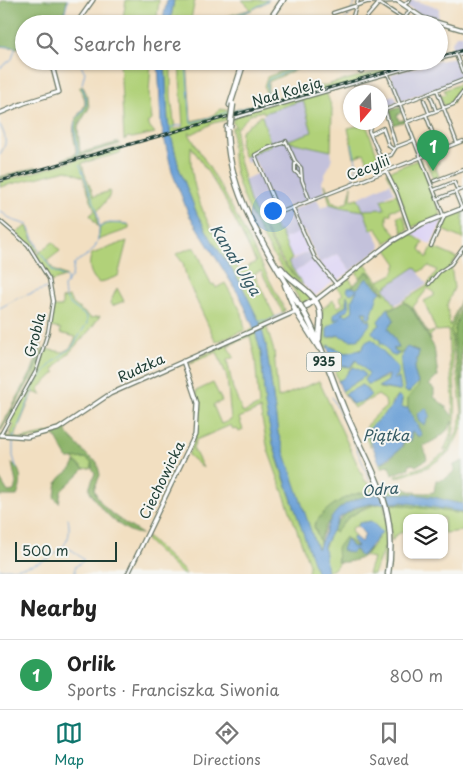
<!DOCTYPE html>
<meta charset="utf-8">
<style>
:root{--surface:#fff;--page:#f6f6f6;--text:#222;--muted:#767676;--line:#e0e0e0;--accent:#0f766e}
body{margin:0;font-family:"Playpen Sans",sans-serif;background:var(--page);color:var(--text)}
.controls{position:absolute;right:15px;bottom:15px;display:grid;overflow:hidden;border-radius:10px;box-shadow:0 1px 4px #0004}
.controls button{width:45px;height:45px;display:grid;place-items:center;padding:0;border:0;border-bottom:1px solid var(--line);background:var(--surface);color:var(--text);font:25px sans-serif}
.compass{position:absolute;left:343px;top:85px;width:45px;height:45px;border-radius:50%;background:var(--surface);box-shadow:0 1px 4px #0004;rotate:199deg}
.scale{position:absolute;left:15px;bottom:12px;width:102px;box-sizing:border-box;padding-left:5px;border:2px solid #1f3d34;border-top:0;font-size:14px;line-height:18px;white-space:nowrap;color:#1f3d34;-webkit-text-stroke:4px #f6f6f2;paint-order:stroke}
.you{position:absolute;left:272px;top:210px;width:18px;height:18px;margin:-12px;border:4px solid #fff;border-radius:50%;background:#1a73e8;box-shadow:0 0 0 8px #1a73e833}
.badge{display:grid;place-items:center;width:32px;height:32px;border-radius:50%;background:var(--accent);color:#fff;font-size:16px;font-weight:700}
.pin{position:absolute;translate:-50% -41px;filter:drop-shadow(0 1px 2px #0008)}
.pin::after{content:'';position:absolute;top:26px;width:18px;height:15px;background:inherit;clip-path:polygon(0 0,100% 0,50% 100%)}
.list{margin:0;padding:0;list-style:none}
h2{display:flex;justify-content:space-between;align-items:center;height:65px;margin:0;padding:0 20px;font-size:21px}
h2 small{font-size:16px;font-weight:400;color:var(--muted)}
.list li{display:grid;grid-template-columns:32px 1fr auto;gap:15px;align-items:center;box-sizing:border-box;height:70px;padding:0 20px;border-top:1px solid var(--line)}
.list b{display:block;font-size:19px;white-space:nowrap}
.list p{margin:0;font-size:16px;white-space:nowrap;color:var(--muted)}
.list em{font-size:16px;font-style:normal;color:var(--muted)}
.icon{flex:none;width:28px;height:28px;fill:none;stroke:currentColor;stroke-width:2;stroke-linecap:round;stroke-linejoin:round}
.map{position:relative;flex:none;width:463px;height:574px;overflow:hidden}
.search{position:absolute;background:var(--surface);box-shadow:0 1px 4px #0004;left:15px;right:15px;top:15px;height:55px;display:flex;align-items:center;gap:12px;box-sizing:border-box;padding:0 18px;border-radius:28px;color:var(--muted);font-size:19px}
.sheet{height:135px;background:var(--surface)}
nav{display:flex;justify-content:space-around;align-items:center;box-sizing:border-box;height:70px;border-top:1px solid var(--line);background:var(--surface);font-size:14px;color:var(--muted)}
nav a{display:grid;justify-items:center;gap:2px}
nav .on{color:var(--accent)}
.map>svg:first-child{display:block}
</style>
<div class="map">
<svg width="463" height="574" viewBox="0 0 463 574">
<rect width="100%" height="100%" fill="#f6f6f2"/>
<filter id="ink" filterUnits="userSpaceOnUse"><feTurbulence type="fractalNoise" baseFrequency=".02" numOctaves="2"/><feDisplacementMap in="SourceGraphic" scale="10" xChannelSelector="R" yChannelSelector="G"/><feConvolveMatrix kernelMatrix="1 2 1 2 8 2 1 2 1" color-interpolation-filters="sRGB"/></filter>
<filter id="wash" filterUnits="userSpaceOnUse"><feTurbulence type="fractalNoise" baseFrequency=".0096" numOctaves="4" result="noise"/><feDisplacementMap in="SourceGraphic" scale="20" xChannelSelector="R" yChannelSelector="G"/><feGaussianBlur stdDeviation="1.12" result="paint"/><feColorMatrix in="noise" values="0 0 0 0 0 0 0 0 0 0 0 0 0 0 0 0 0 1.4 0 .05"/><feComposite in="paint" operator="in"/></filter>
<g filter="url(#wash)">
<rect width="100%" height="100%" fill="#f2dfc1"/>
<path fill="#ded5f5" d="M444,217L431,245L409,232L428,223Z
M301,231L310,251L292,259L283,239Z
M338,254L351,271L336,282L319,263Z
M314,259L333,282L315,296L303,285L293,272L302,268Z"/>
<path fill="#c3c1db" d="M412,0L439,8L438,23L430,21L405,5Z
M456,35H463V46L453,49L451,44Z
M455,57L462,79L402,101L393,85L391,74Z
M394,95L398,102L384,109L385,113H382L381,99Z
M303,100L313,132L288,141L331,151L332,158L322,182L326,194L259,220L250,202L243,180L261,172L254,160L247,163L244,157L271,145L262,116L268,111Z
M390,183L394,192L382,199L386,209L364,211L381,247L351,271L338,254L319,263L304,231L283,239L271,219L317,199L321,208L330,204L363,210L358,198Z
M310,251L314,259L302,268L293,272L288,262Z
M415,267L427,284L395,305L384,288Z"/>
<path fill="#b1d179" stroke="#688756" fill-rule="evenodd" d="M126,0H159L156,24H122Z
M174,0H195L190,24H183V19L177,17L175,24H170Z
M242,0H269C251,12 224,24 201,24L251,9Z
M120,61H151L149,94L152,120L147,123L155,133L132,138L128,137L124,140Z
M165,61H171V96L175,130L183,127L179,61H187L191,121L210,117L221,109L231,111L268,100L264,86L267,77L309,61H316L268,82V91L272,99L418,61H430L326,92L332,108L331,151L286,141L312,132L303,100L264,113L263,111L251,114L236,129V148L250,202L281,261L298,280L283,261L263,225L271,219L277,232L280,231L292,259L288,262L303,285C298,282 291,279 287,275C271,256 243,201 237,178C232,161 232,144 232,127H236L232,122L235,118L213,123L192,134L188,132L225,194L285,310L283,313L261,271L254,274L275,317L265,322L274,351L278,398L319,381L365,481L371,485L373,493C356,488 321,511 314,526L320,542L317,550L278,433L266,345L260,323L240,282L213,242L197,214L179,168L168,122ZM191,146L223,196L256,262L240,271C211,236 188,191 191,146Z
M463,83V92L459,94L456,92L452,99L454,103L444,106L440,96L446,94L444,90Z
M260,116H262L271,145L244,157L240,147L241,131Z
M366,124L379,160L369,164L364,153L354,157L348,128Z
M121,147L120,153L82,163L84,172L94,196L110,191L109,197L96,213L98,227L90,215L95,211L83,177L67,170L0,187V182Z
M431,156L432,158L436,156L439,163L435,165L439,177L433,179L425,158Z
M420,159L441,215L410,228L403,210L404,206L387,172Z
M325,184L332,202L339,205L348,202L352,186L351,200L358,198L363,210L385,209L381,200L397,194L401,208L391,210V214L387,215V223L397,236L386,243L376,228L371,230L364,211C352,209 341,208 330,204Z
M463,210V239L440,229L446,216Z
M403,215L408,229L403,233L397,217Z
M122,223L129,225V229L98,240L100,227L105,224Z
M27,226L38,251L36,252L16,233Z
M409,232L423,242L420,249L427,258L432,247L457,258L451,265L454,288L447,305L450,326L462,297L461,295H463L451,330L463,303L454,336L463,398V425L454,444L447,455L445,453L449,448L444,450C463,414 446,371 449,330L436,331L424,301L434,296V293L428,288L413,307L428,333L435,331L430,336L431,340L411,306L403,301L427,286L437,270L429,266L419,272L415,267L384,288L395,305L394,308H387L380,325L373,334L395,356L413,348L419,352V385L408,398V408H401L402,399L397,397L392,401L390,408L367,431L371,447C357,430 371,419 386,407L385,400L378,395L354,408L342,391L361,379L358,370L354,367L350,368L345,378L338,381L333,365L352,366L356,360L369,374L364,380L370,384L389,376L388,381L379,388L398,391L399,378L393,380L386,354L376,345L346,353L328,345V348H325L323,343L322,309L333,300L338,307L343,304L339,297L343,294L336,286L348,277L354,285L347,291L354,292L357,290C357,298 351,300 353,311L347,315L341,314L348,310L346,300V306L339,310L334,319L341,317L333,323L329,338C340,334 351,336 363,333L369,323L362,312L370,314L378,295L381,292L385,294L368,271L359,278L356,270L365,263L383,288L379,281L393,274L397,264L386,248ZM451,331H452C450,371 463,411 449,448L459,428L462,411ZM362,385L368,390L370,396L364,401L351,403L346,393L352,391Z
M127,241L118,276L99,283C90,276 87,264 92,254Z
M53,242L60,251L47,261L54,270L67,276L51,282L36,255Z
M191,248H195L198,253L211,285L214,284L216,288L225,283L242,313L245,330L216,342L187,280L183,263L176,254Z
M285,275L311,297L310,299L302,304Z
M117,288L124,301L112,306L110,303Z
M69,297L72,303L91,318L100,316L90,330L53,370L56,372L38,389L42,395L33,392L15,436L10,434L14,425L11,422L8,423L32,383L43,349L64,352L71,347L76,337L60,333L61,329L50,327L53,307H62V299Z
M254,328C268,364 263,406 273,444C285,488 305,530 317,574H308L309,564L268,450L260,409L239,418L243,430L239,432L237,429L233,430L231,425L196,440L193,448L203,468L188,455C198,433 200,414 196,391L213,383L222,401L213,405L221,424L231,420L227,377L217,352L186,365L195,359L234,341ZM250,336L255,358L259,405L243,413L233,389L227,360L234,357L227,346Z
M53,432L54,435L24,440L0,439V435L21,439Z
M444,453L446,455L428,467L397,478L396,476L427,465Z
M86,458L92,463V468L84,469L73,459Z
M384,503L389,539L386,574H383L384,547L374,574H368L373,558L365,556L378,538L371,521L359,523L358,526L353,527L351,531L355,537L352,539L354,542L350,543L345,537L339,550L337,562H339L334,569L327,572L323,551L331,531L336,532C346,514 366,507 384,503Z
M387,504L410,505L463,514V531L444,533V518H407V530L396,535L392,541Z
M147,537L182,569L186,574H182L146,540Z"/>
<path fill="#8cb369" stroke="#56784e" d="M3,0H67L62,24H24V46L17,48L0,46V4Z
M83,86L88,98L89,108L78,127L80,153L119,142L120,144L65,160L63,159L76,154C76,145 72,135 74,126C76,108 94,110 79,88Z
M400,107L402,112L397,115L399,121L405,119L406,121L392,125L394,123L391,113L388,114L387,112Z
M37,167L35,169L0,179V177Z
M367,271L385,294L367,278L357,289L352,287Z
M403,302L410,306L434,347L438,376L429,385L434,389V397L445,406L453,417C451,432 436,440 423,446L427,459L416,466L413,464L409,465V468L392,475L389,465L381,468L380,464L389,459L403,446V439L411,441V433L413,432L419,437L422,436L408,408V398L419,385L414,370L419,352L413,348L399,354L393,348L399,347L388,328L394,320L388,308H394Z
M463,308L461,333L463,398L454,340L455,326Z
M42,342L36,369L1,431L0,429L31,373Z
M67,426L66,433L89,457L97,462L100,475L94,489C101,511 124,522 142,534C123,534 96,506 89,489L95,473L92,468V463L86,458L68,459L55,436L54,432Z
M463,461V504C451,503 440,499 429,497C387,490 332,492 320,542L314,526C323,508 347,493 367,492C375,491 378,495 385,495V487L400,485C408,493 423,494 434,492L436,480C443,481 449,477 454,471V465Z
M75,462L84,469L61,491L59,503L54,497C57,492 55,486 58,481C63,473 72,472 75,462Z
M12,463C23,470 22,485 17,496H0V479L8,492L14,491L16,483Z
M381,503L365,507L348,518L336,532L331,531C344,511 358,504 381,503Z
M386,503H419L463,512V514Z
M345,537L357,547H352L346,539L353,549L363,556L370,547C366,559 351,563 338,562L337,548Z"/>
<path fill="#689ed5" stroke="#446e84" d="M167,0H174L170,24H162Z
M158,61H165L168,122L179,168L197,214L213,242L240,282L260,323L266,345L278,433L317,549C325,538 326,523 336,512C358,489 403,492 433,497C443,499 453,503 463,504V512L403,502L369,504L356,507L339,518L324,546L327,574H317L273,444L265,405L261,353L255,331L241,298L189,215L172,172L161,124Z
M367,278L381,292L378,295L371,317L368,319L366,316L367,312H362L368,322L370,319L371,323L358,340H350L338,335L327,338V328L341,317L334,320V314L346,306L347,295L350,305L348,310L341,314L347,315L353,311L352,300L357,290L351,294L347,291L348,288L352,287L357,289Z
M388,308L394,320L388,328L398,345L399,347L393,349L399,354L395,356L391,355L383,344H379L381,341L373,334L372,331L380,325L378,321Z
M372,339L398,368V375L393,379L399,378L401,389L399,391L378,387L388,381L389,376L387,375L370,384H367L364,380L369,374L356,360L350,367L333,365L327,345L345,353L361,350L366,342Z
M407,347L419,352L414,370L418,383L408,393L405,391C403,378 396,357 407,347Z
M354,367L363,372L365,376L342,391L338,381C347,378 347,370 354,367Z
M362,385L371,395L364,401L352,404L345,394Z
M399,396L402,399L401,408H408L422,435L419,437L413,432L411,433V441L404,439L401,448L380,464L367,432C373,423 382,417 390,408C394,404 393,400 399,396Z
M426,408L430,415L425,425L419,422L417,414Z
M371,521L382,532L363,555L360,556L355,549L351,553L342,550L346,539L352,547H357L352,539L355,537L361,542L365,535L358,526L359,523Z"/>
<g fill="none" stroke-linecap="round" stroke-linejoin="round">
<path stroke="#689ed5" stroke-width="1" d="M354,6L356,0
M253,9L269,0
M351,14L353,8
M62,24L68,0
M206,24L251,10
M340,24L350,15
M0,46L15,47
M78,61L85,72L82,84
M186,61L191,123L229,112
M0,68L12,59L15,49
M233,111L270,101C270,92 263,88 269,79L314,61
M0,125C6,137 8,143 0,154
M168,128L182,125
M78,155L74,126L76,119L86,106V98L82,87
M80,165L97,211
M351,184L357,166L352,144
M0,211L12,220L28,225
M29,227L39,250
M100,227L109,223L128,224
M40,252L53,271L67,278V283
M461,295L463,296
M65,297L64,287L72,276L74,264C79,259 86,257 91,252C101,243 100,224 97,212
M0,308L18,298L47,288
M259,322L264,320L265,322L282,314
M36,383L51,364L73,346L87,323V317L71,305L66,298
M332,397L354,442
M13,439L34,388
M13,440V456L17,469
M355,445L370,480
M63,547L72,550L84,560L75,567V574
M0,569C21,571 60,560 68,538C70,532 69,524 68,518"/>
</g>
</g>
<g filter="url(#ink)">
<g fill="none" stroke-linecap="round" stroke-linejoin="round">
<g stroke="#697665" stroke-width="4.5">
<path id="street" d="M404,5L410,0
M333,13L367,2L398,1
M353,24V16L358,0
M361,24L379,3L402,18L406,16L410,10
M419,24L422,18
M456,55L463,73
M439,59L463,53
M360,61L361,67
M358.5 69a2.5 2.5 0 1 1 5 0a2.5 2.5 0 1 1-5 0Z
M388,74L444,217L431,246
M437,90L457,143
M431,97L436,111
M424,100L429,113
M386,113L396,147
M426,115L439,150
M380,116L386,113L385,110L463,80
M234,118L431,61
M371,122L369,131L381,158L391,155L396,147L414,140
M407,122L454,104L463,92
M371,134L383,128L389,146L393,149
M286,141L295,161L301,168L302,180L310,201
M286,142L268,148L255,155L279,213L463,141
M295,164V171L300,176
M386,171L397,193L410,230
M434,181L463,170
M434,190L454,182L458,191
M455,192L462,209
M437,199L463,189
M293,209L315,258L336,284
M0,221L28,245L49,279L53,301L48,332L36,371L1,434
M429,284L439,272L451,264L463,247"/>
</g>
<g stroke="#697665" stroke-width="5.5">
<path id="secondary" d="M396,0L423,18L463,30
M76,24L93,0
M0,113L24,103L59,92L51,61
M301,307L315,299
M0,435L27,437L58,429L110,394L308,306L391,242L422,224L463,208
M128,574L195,435L197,403L183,361"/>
</g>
<g stroke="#697665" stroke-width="7">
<path id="primary" d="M267,24L283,0
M230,105L244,61
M227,127C227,195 267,249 299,305
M281,268C292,283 315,291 320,311C322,320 319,330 319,339
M285,285L295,310L319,348
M304,312C322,344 331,378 345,411C370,470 399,506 388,574"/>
</g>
<use href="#street" stroke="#fff" stroke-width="2"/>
<use href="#secondary" stroke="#fff" stroke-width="3"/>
<use href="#primary" stroke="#fff" stroke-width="4.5"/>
<g stroke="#1f3d34" stroke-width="3">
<path id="rail" d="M439,57L463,50
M0,181L424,61"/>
</g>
<use href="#rail" stroke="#f6f6f2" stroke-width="1" stroke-dasharray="4" stroke-linecap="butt"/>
<g stroke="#697665" stroke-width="7" stroke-linecap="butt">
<path id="primary-bridge" d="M230,127L233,104
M300,305L304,312"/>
</g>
<use href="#primary-bridge" stroke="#fff" stroke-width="4.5"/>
</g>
</g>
<g text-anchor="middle" stroke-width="4" stroke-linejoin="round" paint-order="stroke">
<rect fill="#f6f6f2" stroke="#60746d" stroke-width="1" x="306.5" y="352.5" width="35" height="19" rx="4"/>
<g font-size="12" font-weight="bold" fill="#1f3d34">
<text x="324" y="366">935</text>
</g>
<g font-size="14" fill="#1f3d34" stroke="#f6f6f2">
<text transform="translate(287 92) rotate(-16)" y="5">Nad Koleją</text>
<text transform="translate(368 168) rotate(-22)" y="5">Cecylii</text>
<text transform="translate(35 335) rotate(-75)" y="5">Grobla</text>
<text transform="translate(141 368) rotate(-24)" y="5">Rudzka</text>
<text transform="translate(162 480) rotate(-64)" y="5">Ciechowicka</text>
</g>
<g font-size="15" font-style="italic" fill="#355a64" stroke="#f6f6f2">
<text transform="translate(235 260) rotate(58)" y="5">Kanał Ulga</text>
<text x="386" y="441">Piątka</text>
<text transform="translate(380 490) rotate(-5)" y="5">Odra</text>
</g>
</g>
</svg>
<div class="controls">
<button><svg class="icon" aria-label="layers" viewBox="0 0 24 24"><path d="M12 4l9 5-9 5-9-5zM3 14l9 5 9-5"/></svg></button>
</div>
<svg class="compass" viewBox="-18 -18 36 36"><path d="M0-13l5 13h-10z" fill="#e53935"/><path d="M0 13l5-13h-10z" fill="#767676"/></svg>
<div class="scale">500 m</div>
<div class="you"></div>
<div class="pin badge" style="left:433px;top:171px;background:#2e9e5b">1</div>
<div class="search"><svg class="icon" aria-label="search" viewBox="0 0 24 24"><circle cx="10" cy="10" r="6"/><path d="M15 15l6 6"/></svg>Search here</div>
</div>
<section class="sheet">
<h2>Nearby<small></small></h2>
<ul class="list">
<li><span class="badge" style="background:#2e9e5b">1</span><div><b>Orlik</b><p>Sports · Franciszka Siwonia</p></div><em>800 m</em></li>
</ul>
</section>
<nav>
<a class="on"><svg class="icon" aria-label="map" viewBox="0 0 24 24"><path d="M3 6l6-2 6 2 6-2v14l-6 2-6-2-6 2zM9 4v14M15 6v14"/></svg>Map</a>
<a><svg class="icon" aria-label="directions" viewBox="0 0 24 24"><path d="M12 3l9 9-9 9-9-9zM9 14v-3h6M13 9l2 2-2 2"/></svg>Directions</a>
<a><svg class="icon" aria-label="saved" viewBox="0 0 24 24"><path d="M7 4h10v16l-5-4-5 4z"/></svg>Saved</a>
</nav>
